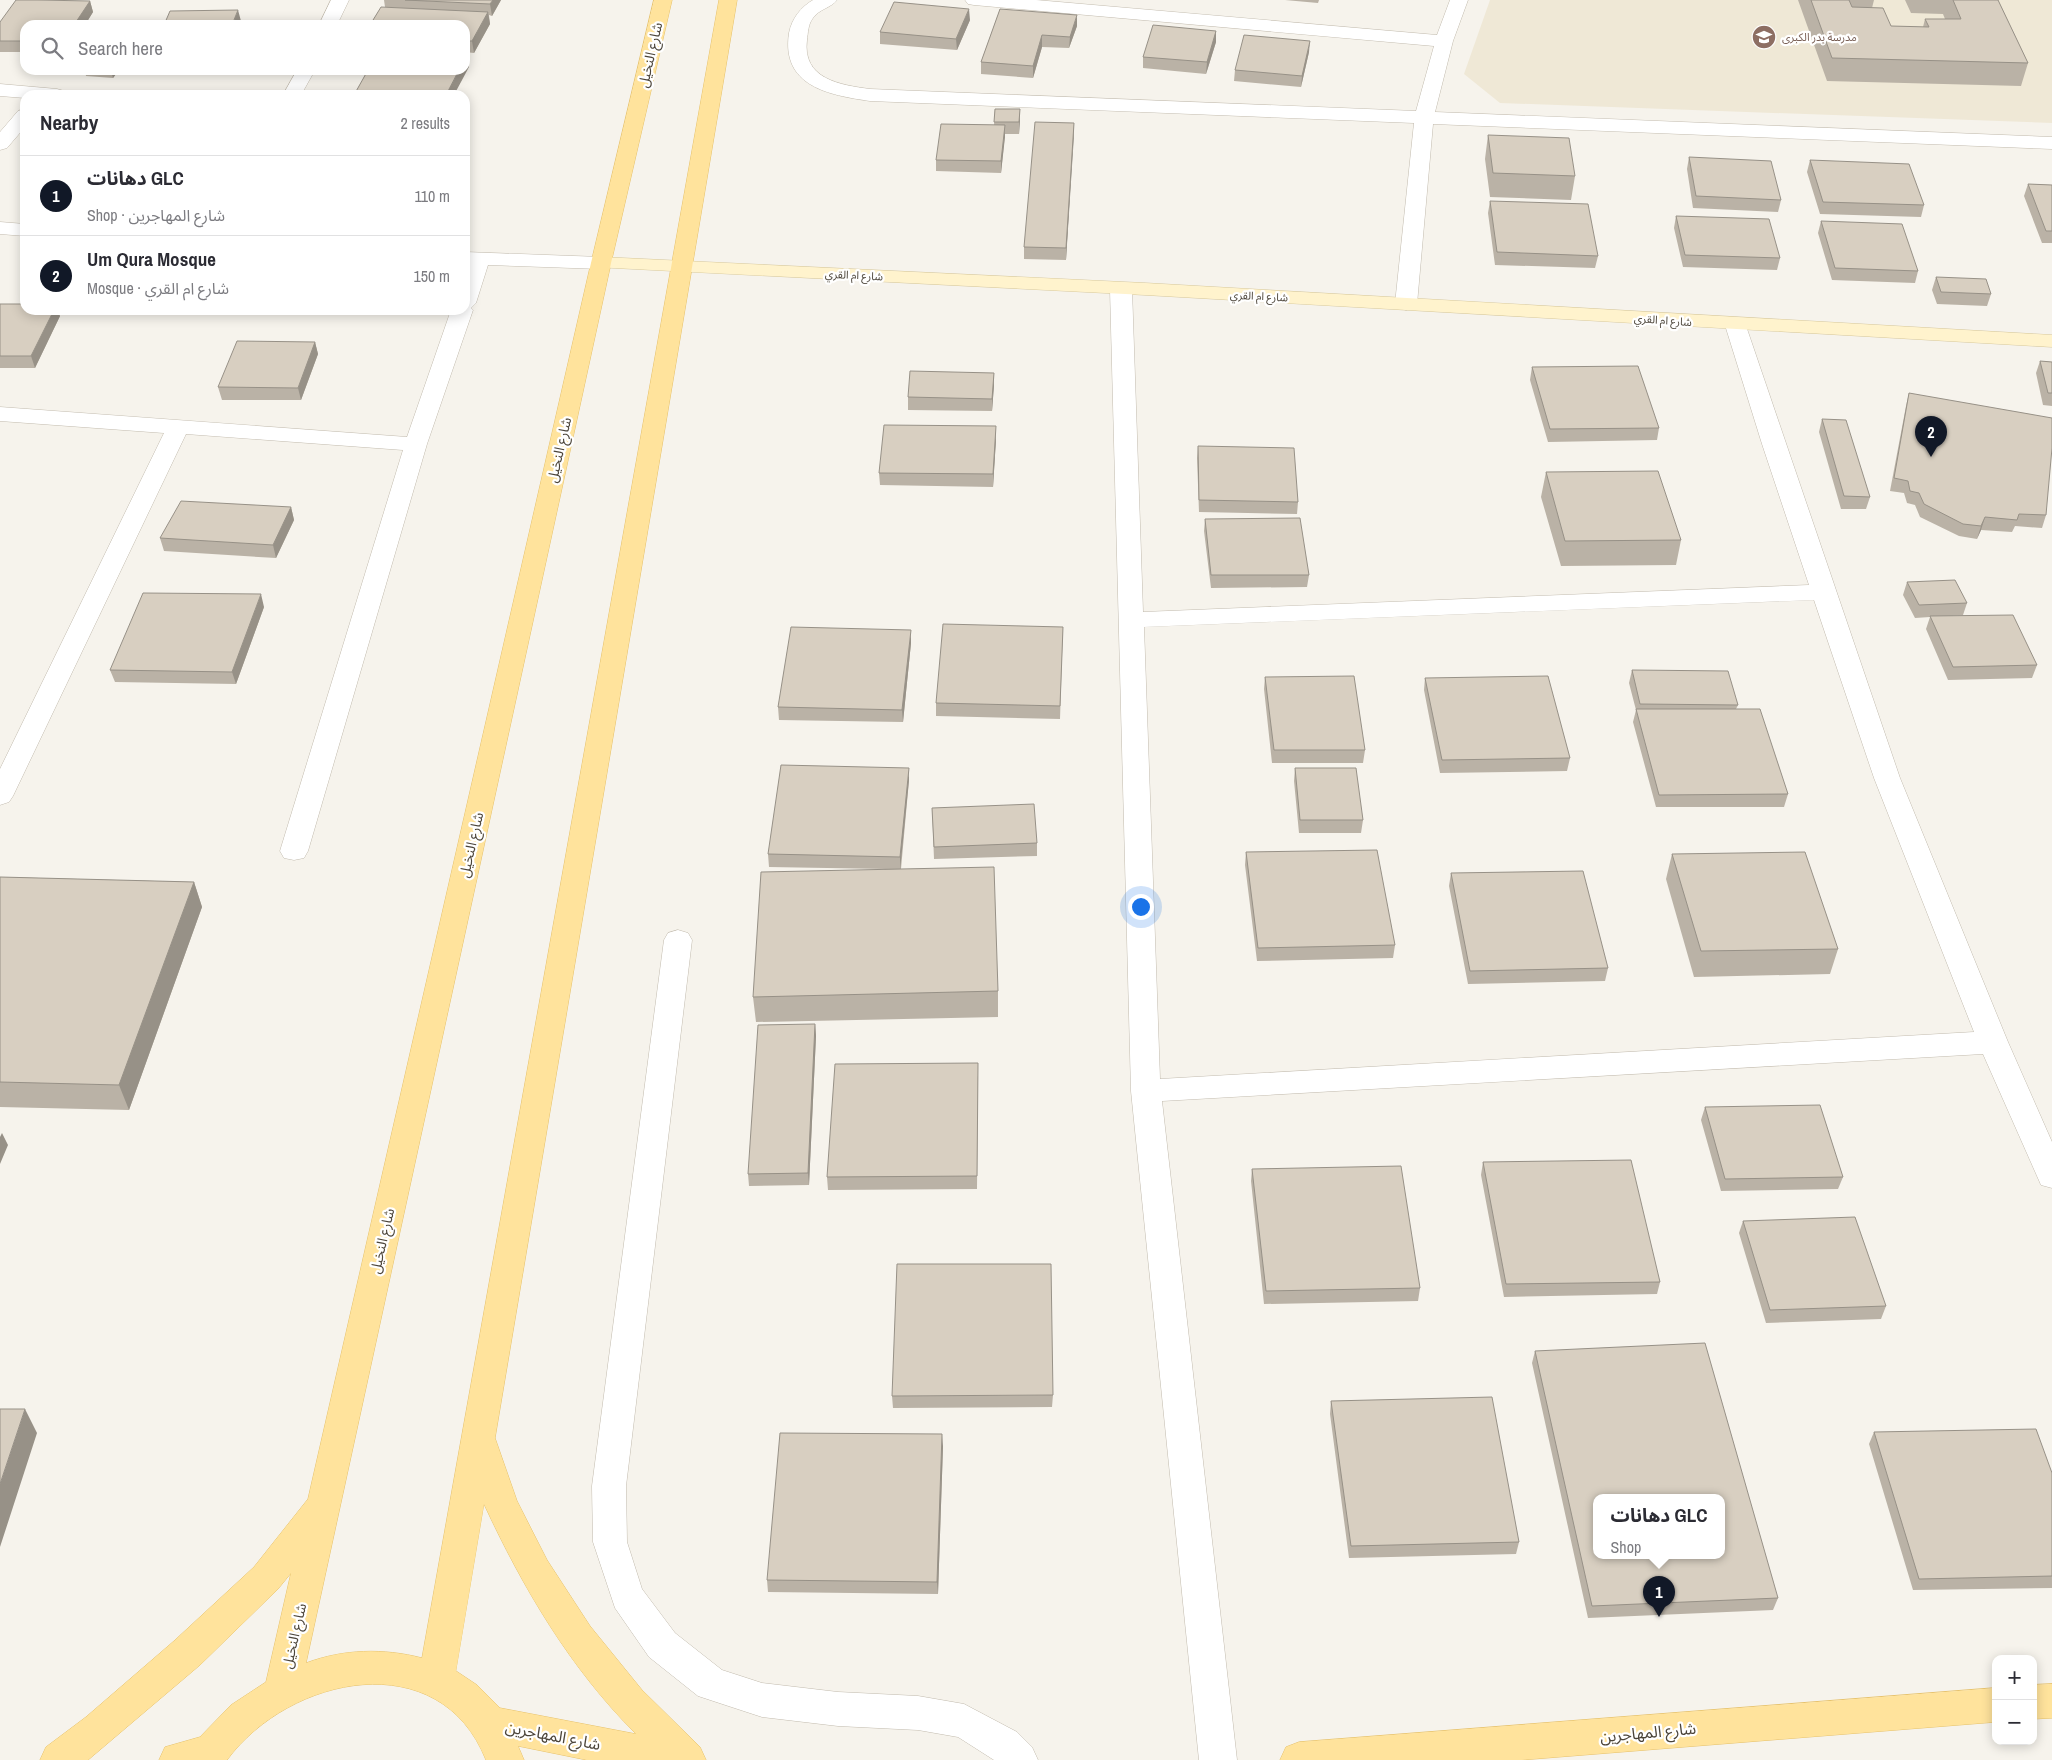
<!DOCTYPE html>
<meta charset="utf-8">
<style>
:root{--surface:#fff;--page:#f2f2f3;--text:#2b2b33;--muted:#7c7c81;--line:#e1e1e2;--accent:#111827}
body{margin:0;font-family:"Archivo Narrow","Noto Sans Arabic",sans-serif;background:var(--page);color:var(--text)}
.controls{position:absolute;right:15px;bottom:15px;display:grid;overflow:hidden;border-radius:10px;box-shadow:0 2px 12px #0003}
.controls button{width:45px;height:45px;display:grid;place-items:center;padding:0;border:0;border-bottom:1px solid var(--line);background:var(--surface);color:var(--text);font:25px sans-serif}
.you{position:absolute;left:1140px;top:906px;width:18px;height:18px;margin:-12px;border:4px solid #fff;border-radius:50%;background:#1a73e8;box-shadow:0 0 0 8px #1a73e833}
.badge{display:grid;place-items:center;width:32px;height:32px;border-radius:50%;background:var(--accent);color:#fff;font-size:16px;font-weight:700}
.pin{position:absolute;translate:-50% -41px;filter:drop-shadow(0 1px 2px #0008)}
.pin::after{content:'';position:absolute;top:26px;width:18px;height:15px;background:inherit;clip-path:polygon(0 0,100% 0,50% 100%)}
.popup{position:absolute;left:1593px;top:1494px;width:132px;height:65px;box-sizing:border-box;display:grid;place-content:center;border-radius:10px;background:var(--surface);filter:drop-shadow(0 1px 4px #0005);font-size:16px;white-space:nowrap;color:var(--muted)}
.popup b{font-size:19px;color:var(--text)}
.popup::after{content:'';position:absolute;left:50%;top:100%;margin-left:-10px;border:10px solid transparent;border-top-color:var(--surface)}
.list{margin:0;padding:0;list-style:none}
h2{display:flex;justify-content:space-between;align-items:center;height:65px;margin:0;padding:0 20px;font-size:21px}
h2 small{font-size:16px;font-weight:400;color:var(--muted)}
.list li{display:grid;grid-template-columns:32px 1fr auto;gap:15px;align-items:center;box-sizing:border-box;height:80px;padding:0 20px;border-top:1px solid var(--line)}
.list b{display:block;font-size:19px;white-space:nowrap}
.list p{margin:0;font-size:16px;white-space:nowrap;color:var(--muted)}
.list em{font-size:16px;font-style:normal;color:var(--muted)}
.icon{flex:none;width:28px;height:28px;fill:none;stroke:currentColor;stroke-width:2;stroke-linecap:round;stroke-linejoin:round}
.map{position:relative;flex:none;width:2052px;height:1760px;overflow:hidden}
.search{position:absolute;background:var(--surface);box-shadow:0 2px 12px #0003;left:20px;top:20px;width:450px;height:55px;display:flex;align-items:center;gap:12px;box-sizing:border-box;padding:0 18px;border-radius:15px;color:var(--muted);font-size:19px}
.panel{position:absolute;background:var(--surface);box-shadow:0 2px 12px #0003;left:20px;top:90px;width:450px;height:225px;border-radius:15px}
.map>svg:first-child{display:block}
</style>
<div class="map">
<svg width="2052" height="1760" viewBox="0 0 2052 1760">
<rect width="100%" height="100%" fill="#f6f3ec"/>
<path fill="#efe8d6" d="M1490,0H2052V123L1500,103L1464,74Z"/>
<g fill="none" stroke-linecap="round" stroke-linejoin="round">
<g stroke="#c2bbae" stroke-width="1">
<path id="lane" d="M678,930L688,933L692,940L626,1486L627,1542L642,1589L675,1633L722,1670L762,1683L838,1692L918,1696L964,1704L1017,1732L1032,1747L1038,1760H994L958,1737L918,1730L838,1726L762,1717L698,1696L649,1657L615,1608L593,1542L592,1486L664,940L668,933Z"/>
</g>
<g stroke="#c2bbae" stroke-width="1">
<path id="street" d="M331,0H349L337,25H319Z
M813,0H837C831,8 819,9 813,18C808,24 808,33 807,40C802,79 840,85 870,89L1416,111L1434,46L974,5L968,4L965,0H1036L1437,35L1450,0H1468L1453,41L1435,112L2052,137V149L1433,124L1417,304L1413,308L1406,310L1399,308L1395,304L1414,123L870,101C828,95 781,86 789,33C792,18 801,7 813,0Z
M297,70H315L301,95H283Z
M0,84L57,89L64,91L66,95H25V98L0,96Z
M25,109V127L7,148L0,150V132L18,111Z
M0,222L25,224V236L0,234Z
M465,252L601,257L608,259L611,263L608,267L601,269L488,265L476,303L471,308L473,310L427,444L308,851L304,858L294,860L284,858L280,851L403,450L186,434L13,796L9,802L0,805V769L164,433L0,421V407L407,437L451,310H465V272L468,264H465Z
M1121,283L1128,285L1132,289L1143,612L1809,585L1762,444L1725,325L1728,320L1736,319L1744,320L1900,778L2008,1042L2052,1142V1188L2041,1185L2037,1176L1983,1054L1162,1101L1237,1760H1199L1131,1091L1110,289L1114,285ZM1814,600L1874,778L1974,1032L1160,1079L1144,627Z"/>
</g>
<g stroke="#d6c79b" stroke-width="1">
<path id="secondary" d="M601,257L1145,283L2052,335V347L1145,295L594,267L591,263L594,259Z"/>
</g>
<g stroke="#e6c16a" stroke-width="1">
<path id="primary" d="M654,0H672L611,263L306,1663C344,1649 383,1648 422,1658L719,0H737L495,1438L517,1501L547,1560L590,1626L642,1690L700,1747L706,1760H587L518,1746L524,1760H486C440,1644 290,1675 227,1760H159L165,1747L200,1737L231,1705L266,1682L291,1573L278,1589L200,1665L88,1760H40L46,1747L86,1717L174,1641L254,1567L308,1499L591,263ZM484,1504C523,1588 570,1668 636,1734L500,1708L477,1685L456,1671Z
M2052,1684V1718L2033,1719V1685Z
M1996,1688V1722L1521,1760H1280L1286,1747L1299,1742Z"/>
</g>
<use href="#lane" fill="#fff" fill-rule="evenodd"/>
<use href="#street" fill="#fff" fill-rule="evenodd"/>
<use href="#secondary" fill="#fff3cd" fill-rule="evenodd"/>
<use href="#primary" fill="#ffe39c" fill-rule="evenodd"/>
</g>
<path fill="#bab2a6" d="M384,0H501L492,16L489,15L490,24L474,53L465,52V25L385,7Z
M1285,0H1319L1318,3Z
M1798,0H1874L1872,8L1891,26L1923,27L1925,19H1945L1943,14L1911,13L1905,0H1998L2028,63L2021,86L1827,81Z
M90,1L93,12L85,25H25V52H0V22Z
M1000,9L1077,26L1069,48L1042,47L1033,78L981,74V62Z
M970,20L957,50L880,44V32Z
M1216,31V42L1206,74L1143,68V57Z
M1309,52L1301,87L1234,81L1235,70Z
M85,70H119L113,78L86,76Z
M995,109H1020L1019,134H1005L1001,173L936,171V160L994,125Z
M1074,123L1066,260L1024,259V247Z
M1488,135L1575,176L1571,200L1490,197L1485,159Z
M1689,157L1781,200L1778,212L1693,208L1687,169Z
M1810,160L1924,205L1921,217L1820,214L1807,172Z
M2028,184L2052,185V243H2042L2024,196Z
M1490,201L1598,256L1595,268L1495,265L1488,213Z
M1676,216L1780,258L1777,270L1683,267L1674,228Z
M1821,221L1918,271L1915,283L1832,280L1818,233Z
M1936,277L1991,294L1987,306L1937,304L1932,290Z
M0,304L60,316L35,368H0Z
M315,342L318,354L301,400H222L218,387Z
M2040,361L2052,362V406L2043,405L2036,373Z
M1532,367L1659,428L1657,440L1548,442L1530,380Z
M994,373V385L992,411L908,410V397Z
M1909,393L2046,515L2042,528L2015,526L2012,532L1981,530L1977,539L1959,536L1920,517L1915,505L1907,503L1904,493L1890,491L1906,406Z
M1822,419L1870,497L1866,509H1841L1819,432Z
M996,439L993,487L880,485L879,473Z
M1198,446L1298,502L1297,514L1199,512L1197,458Z
M1546,472L1681,540L1676,565L1561,566L1541,497Z
M291,507L294,520L276,558L164,551L160,538Z
M1205,519L1309,575L1307,587L1211,588L1204,531Z
M1907,582L1967,603L1963,615L1951,616L2037,665L2032,678L1948,680L1926,629L1930,617L1915,618L1903,595Z
M264,607L236,684L115,682L110,670Z
M1063,627L1060,719L936,716V703Z
M911,643L903,722L779,720L778,707Z
M1632,670L1738,705L1736,709L1788,794L1784,807H1656L1633,722L1636,710L1629,683Z
M1265,677L1365,750L1363,763H1272L1264,689Z
M1425,678L1570,758L1567,771L1440,773L1424,690Z
M1295,768L1363,820L1361,833H1299L1294,781Z
M909,780L901,869L998,991V1017L756,1022L753,997L885,869L769,867L768,854Z
M932,808L1037,843V856L934,859Z
M1246,852L1395,945L1393,958L1257,961L1245,865Z
M1672,854L1838,949L1830,974L1694,977L1666,879Z
M1451,873L1608,968L1605,981L1468,984L1449,886Z
M0,877L194,882L202,907L129,1110L0,1107Z
M815,1024L816,1036L809,1185L749,1186L748,1174Z
M978,1076L977,1189L828,1190L827,1177Z
M1705,1107L1843,1177L1838,1189L1721,1191L1701,1120Z
M1483,1162L1660,1282L1657,1294L1504,1297L1481,1175Z
M1252,1169L1420,1288L1418,1301L1264,1304L1251,1181Z
M1743,1221L1886,1306L1881,1319L1766,1323L1739,1233Z
M1535,1351L1778,1598L1773,1610L1588,1618L1532,1363Z
M1053,1395L1052,1407L893,1408L892,1396Z
M1331,1401L1519,1542L1516,1554L1349,1558L1330,1414Z
M1874,1432L2052,1473V1588L1913,1590L1869,1444Z
M943,1446L938,1594L768,1592L767,1580Z"/>
<path fill="#979187" d="M493,0H501L492,16L490,4Z
M90,1L93,12L85,25H74Z
M969,9L970,20L957,50L956,39Z
M238,10L241,21L240,25H232Z
M488,12L490,24L474,53L472,41Z
M1077,15V26L1069,48L1070,37Z
M1216,31V42L1206,74L1207,62Z
M1042,35V47L1033,78V66Z
M1310,41L1309,52L1301,87L1302,76Z
M467,55L469,67L454,95H446L459,70H465V59Z
M111,70H119L113,78Z
M1020,109V121L1019,134V122Z
M1074,123V135L1066,260V248Z
M1005,125V137L1001,173V161Z
M54,310H58L60,316L35,368L31,356Z
M315,342L318,354L301,400L298,388Z
M994,373V385L992,411V399Z
M996,426V439L993,487V474Z
M291,507L294,520L276,558L273,545Z
M1985,517L1981,530L1977,539L1981,526Z
M261,594L264,607L236,684L232,672Z
M911,630V643L903,722L902,710Z
M909,768V780L900,870V857Z
M194,882L202,907L129,1110L119,1085Z
M815,1024L816,1036L809,1185L808,1173Z
M2,1133L8,1145L0,1164V1137Z
M25,1409L37,1433L0,1547V1484Z
M942,1434L943,1446L938,1594L937,1582Z"/>
<path fill="#d8cfc1" stroke="#979187" fill-rule="evenodd" d="M16,0H38L90,1L74,25H25V41H0V22Z
M405,0H493L490,4Z
M1811,0H1849L1852,7L1883,8L1891,26L1929,27L1925,19H1961L1953,0H1998L2028,63L1832,58Z
M894,2L969,9L956,39L880,32Z
M381,7L488,12L472,41H465V25H370Z
M1000,9L1077,15L1070,37L1042,35L1033,66L981,62Z
M238,10L232,25H164L170,11Z
M1153,25L1216,31L1207,62L1143,57Z
M1244,35L1310,41L1302,76L1235,70Z
M368,70H459L446,95H354Z
M995,109H1020L1019,122H994Z
M1035,122L1074,123L1066,248L1024,247Z
M941,124L1005,125L1001,161L936,160Z
M1488,135L1569,138L1575,176L1493,173Z
M1689,157L1771,161L1781,200L1696,196Z
M1810,160L1909,164L1924,205L1823,202Z
M2028,184L2052,185V231H2046Z
M1490,201L1588,204L1598,256L1497,252Z
M1676,216L1769,219L1780,258L1685,255Z
M1821,221L1902,224L1918,271L1835,268Z
M1936,277L1986,279L1991,294L1941,292Z
M0,304H25V310H54L31,356H0Z
M237,341L315,342L298,388L218,387Z
M2040,361L2052,362V393H2048Z
M1638,366L1659,428L1550,429L1532,367Z
M910,371L994,373L992,399L908,397Z
M1909,393L2052,418V448L2046,515L2019,514L2017,520L1985,517L1981,526L1963,524L1924,504L1919,493L1910,491L1908,481L1894,478Z
M1822,419L1846,420L1870,497L1844,496Z
M884,425L996,426L993,474L879,473Z
M1198,446L1294,448L1298,502L1199,500Z
M1658,471L1681,540L1565,541L1546,472Z
M181,501L291,507L273,545L160,538Z
M1300,518L1309,575H1211L1205,519Z
M1955,580L1967,603L1919,605L1907,582Z
M143,593L261,594L232,672L110,670Z
M2013,615L2037,665L1953,667L1930,616Z
M943,624L1063,627L1060,706L936,703Z
M791,627L911,630L902,710L778,707Z
M1632,670L1728,671L1738,705L1640,704Z
M1354,676L1365,750H1274L1265,677Z
M1548,676L1570,758L1442,760L1425,678Z
M1636,709H1760L1788,794L1659,795Z
M781,765L909,768L900,857L768,854Z
M1295,768H1356L1363,820H1300Z
M1034,804L1037,843L934,847L932,808Z
M1377,850L1395,945L1258,948L1246,852Z
M1805,852L1838,949L1701,951L1672,854Z
M994,867L998,991L753,997L761,872Z
M1583,871L1608,968L1470,971L1451,873Z
M0,877L194,882L119,1085L0,1082Z
M815,1024L808,1173L748,1174L758,1025Z
M978,1063L977,1176L827,1177L835,1064Z
M1820,1105L1843,1177L1725,1179L1705,1107Z
M1631,1160L1660,1282L1506,1284L1483,1162Z
M1401,1166L1420,1288L1266,1291L1252,1169Z
M1855,1217L1886,1306L1770,1310L1743,1221Z
M897,1264H1051L1053,1395L892,1396Z
M1705,1343L1778,1598L1592,1606L1535,1351ZM1596,1498H1722V1556H1596Z
M1492,1397L1519,1542L1351,1546L1331,1401Z
M0,1409H25L0,1484Z
M2036,1429L2052,1473V1576L1919,1579L1874,1432Z
M780,1433L942,1434L937,1582L767,1580Z"/>
<defs>
<g id="school-disc" transform="scale(1.25)"><circle r="9.5" fill="#8d6e63" stroke="#fff"/><path d="M0-5L7-2L0 1L-7-2ZM-4 1L0 2.5L4 1V4Q0 6-4 4Z" fill="#fff"/></g>
</defs>
<g fill-rule="evenodd">
<use href="#school-disc" x="1764" y="37"/>
</g>
<g text-anchor="middle" stroke-width="4.5" stroke-linejoin="round" paint-order="stroke">
<g font-size="11" fill="#785e54" stroke="#fff" text-anchor="start">
<text x="1782" y="41">مدرسة بدر الكبرى</text>
</g>
<g font-size="11" fill="#4b4439" stroke="#fff">
<text transform="translate(854 275) rotate(3)" y="4">شارع ام القري</text>
<text transform="translate(1259 296) rotate(3)" y="4">شارع ام القري</text>
<text transform="translate(1663 320) rotate(4)" y="4">شارع ام القري</text>
</g>
<g font-size="14" fill="#4b4439" stroke="#fff">
<text transform="translate(650 55) rotate(-77)" y="5">شارع النخيل</text>
<text transform="translate(559 450) rotate(-77)" y="5">شارع النخيل</text>
<text transform="translate(471 845) rotate(-77)" y="5">شارع النخيل</text>
<text transform="translate(382 1241) rotate(-77)" y="5">شارع النخيل</text>
<text transform="translate(294 1636) rotate(-77)" y="5">شارع النخيل</text>
</g>
<g font-size="16" fill="#4b4439" stroke="#fff">
<text transform="translate(1648 1732) rotate(-5)" y="6">شارع المهاجرين</text>
<text transform="translate(553 1735) rotate(11)" y="6">شارع المهاجرين</text>
</g>
</g>
</svg>
<div class="controls">
<button>+</button>
<button>−</button>
</div>
<div class="you"></div>
<div class="pin badge" style="left:1659px;top:1617px">1</div>
<div class="popup"><b>دهانات GLC</b>Shop</div>
<div class="pin badge" style="left:1931px;top:457px">2</div>
<div class="search"><svg class="icon" aria-label="search" viewBox="0 0 24 24"><circle cx="10" cy="10" r="6"/><path d="M15 15l6 6"/></svg>Search here</div>
<section class="panel">
<h2>Nearby<small>2 results</small></h2>
<ul class="list">
<li><span class="badge">1</span><div><b>دهانات GLC</b><p>Shop · شارع المهاجرين</p></div><em>110 m</em></li>
<li><span class="badge">2</span><div><b>Um Qura Mosque</b><p>Mosque · شارع ام القري</p></div><em>150 m</em></li>
</ul>
</section>
</div>
